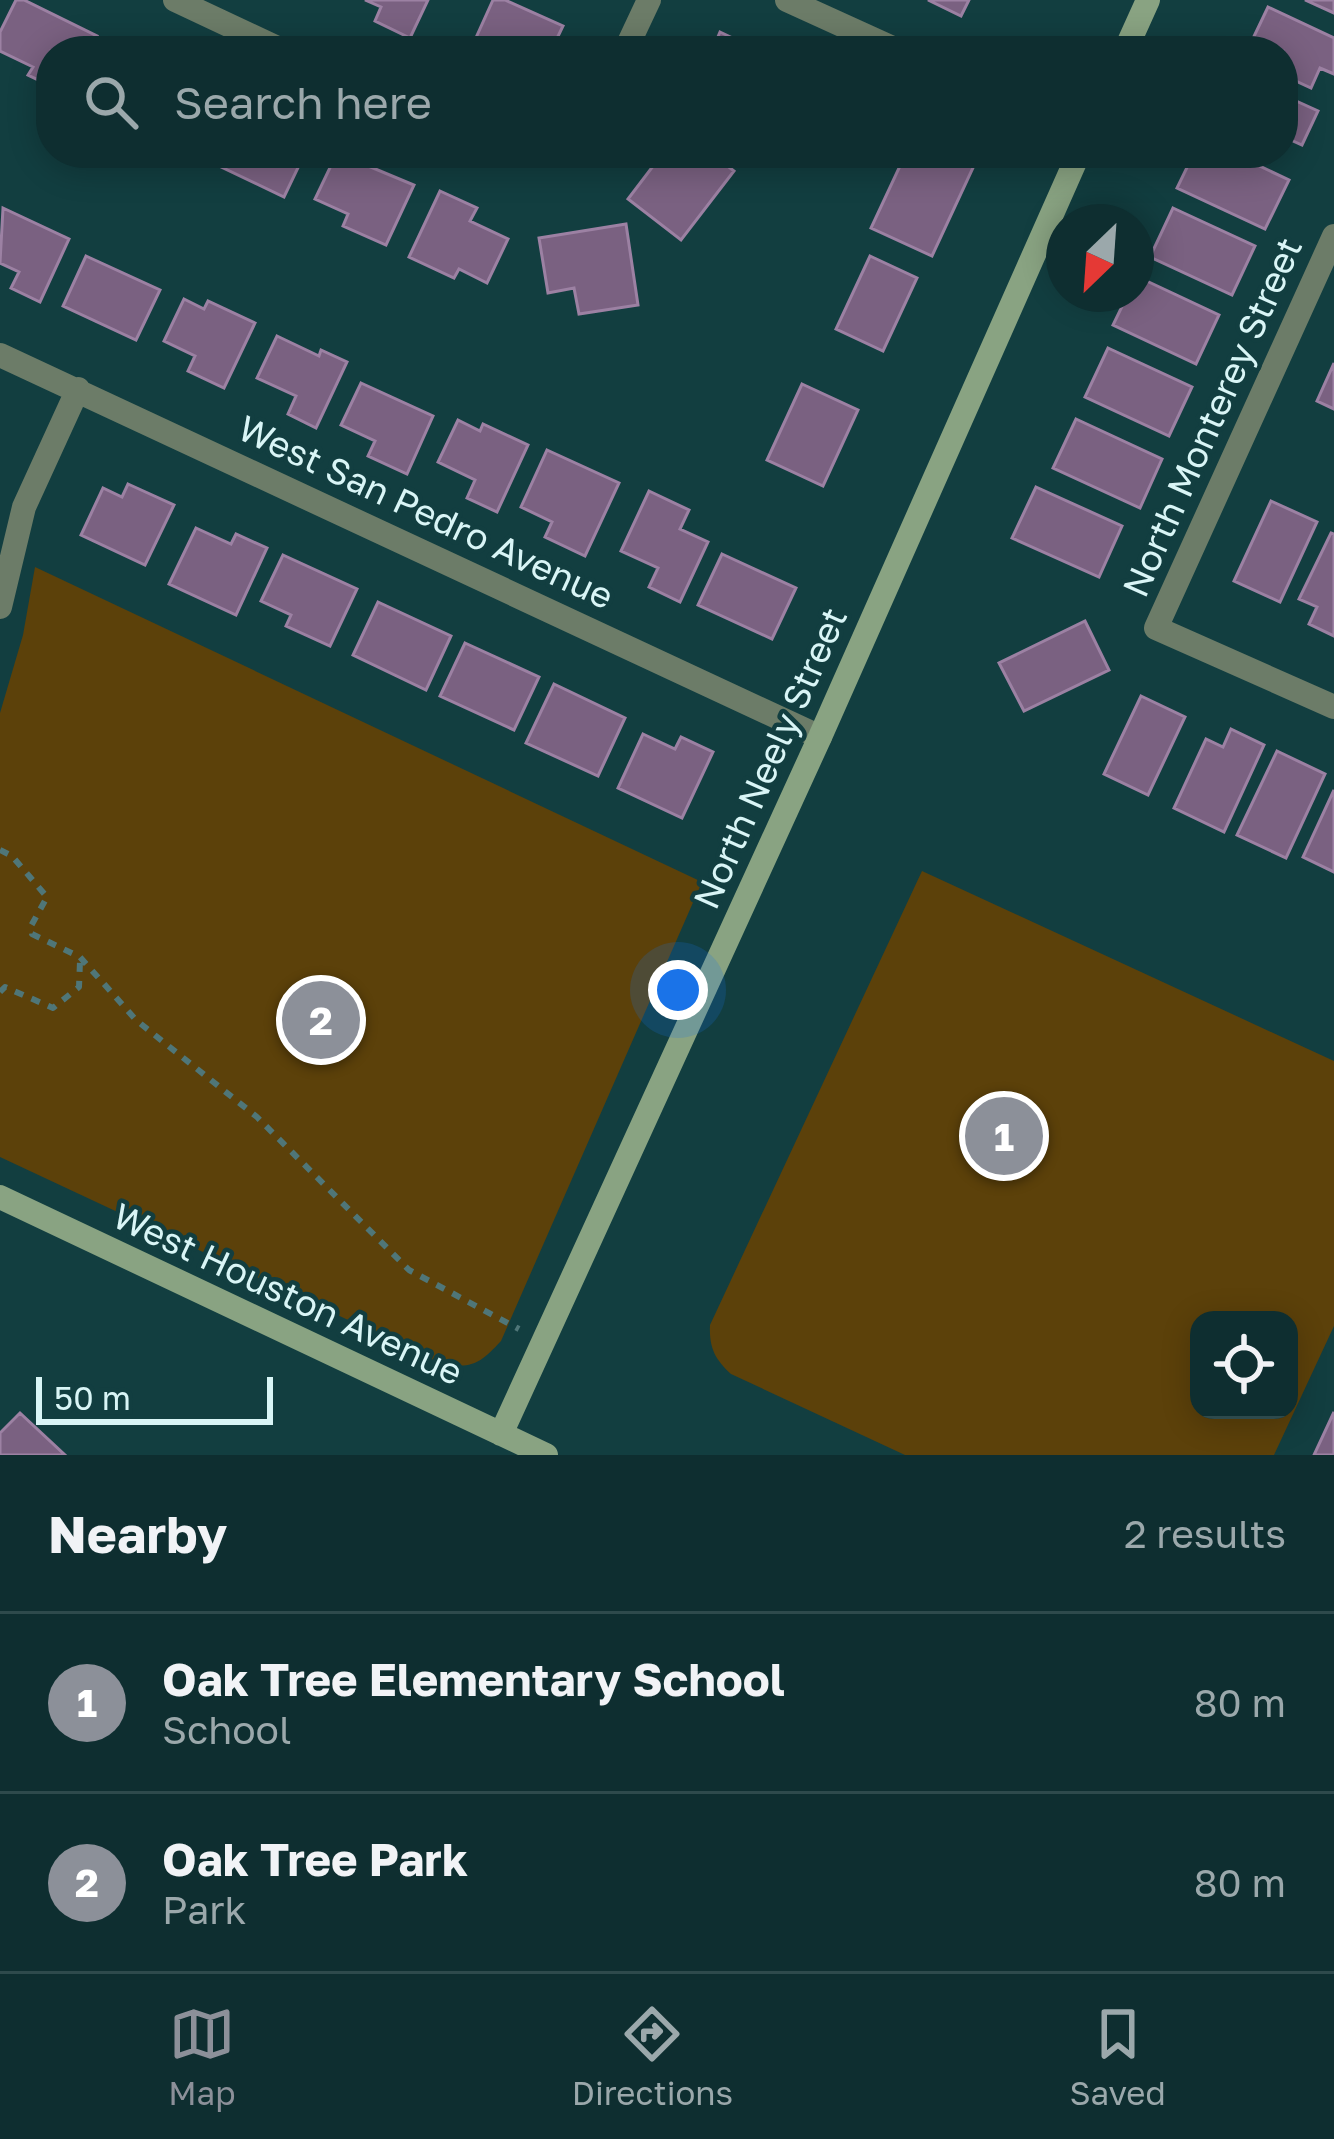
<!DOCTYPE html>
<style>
:root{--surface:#0e2e30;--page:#173638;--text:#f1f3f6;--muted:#9ba8ab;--line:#2e4a4c;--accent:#8c9099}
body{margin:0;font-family:"Golos Text",sans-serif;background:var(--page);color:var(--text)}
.controls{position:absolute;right:36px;bottom:36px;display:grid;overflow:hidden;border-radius:24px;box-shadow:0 6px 30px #0003}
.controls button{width:108px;height:108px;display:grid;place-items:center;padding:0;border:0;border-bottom:3px solid var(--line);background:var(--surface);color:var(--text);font:60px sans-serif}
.compass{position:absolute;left:1046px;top:204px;width:108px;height:108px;border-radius:50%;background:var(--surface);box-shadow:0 6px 30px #0003;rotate:205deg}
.scale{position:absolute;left:36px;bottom:30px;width:237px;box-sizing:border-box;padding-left:12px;border:6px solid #d9f5f6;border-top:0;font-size:33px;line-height:42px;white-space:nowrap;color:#d9f5f6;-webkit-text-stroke:9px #123e40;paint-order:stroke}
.you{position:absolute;left:678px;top:990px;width:42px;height:42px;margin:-30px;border:9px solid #fff;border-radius:50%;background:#1a73e8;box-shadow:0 0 0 18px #1a73e833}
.badge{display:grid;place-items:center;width:78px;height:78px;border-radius:50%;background:var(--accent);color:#fff;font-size:39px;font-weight:700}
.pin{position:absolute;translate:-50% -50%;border:6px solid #fff;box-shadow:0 3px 12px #0006}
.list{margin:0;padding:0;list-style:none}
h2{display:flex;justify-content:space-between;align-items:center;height:156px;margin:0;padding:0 48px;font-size:51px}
h2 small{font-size:39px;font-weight:400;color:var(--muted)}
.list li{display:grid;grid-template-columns:78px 1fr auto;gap:36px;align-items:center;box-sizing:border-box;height:180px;padding:0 48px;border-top:3px solid var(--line)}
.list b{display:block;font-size:45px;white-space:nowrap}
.list p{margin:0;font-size:39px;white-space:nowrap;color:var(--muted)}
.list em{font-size:39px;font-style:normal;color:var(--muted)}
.icon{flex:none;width:66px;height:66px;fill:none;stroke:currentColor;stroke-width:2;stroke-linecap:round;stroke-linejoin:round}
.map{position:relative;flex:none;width:1334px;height:1455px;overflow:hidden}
.search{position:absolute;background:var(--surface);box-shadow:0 6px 30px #0003;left:36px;right:36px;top:36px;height:132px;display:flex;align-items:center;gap:30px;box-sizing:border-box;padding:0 42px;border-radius:48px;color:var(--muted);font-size:45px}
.sheet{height:516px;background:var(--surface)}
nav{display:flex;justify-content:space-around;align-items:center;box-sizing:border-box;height:168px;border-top:3px solid var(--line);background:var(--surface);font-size:33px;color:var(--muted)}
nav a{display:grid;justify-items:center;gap:6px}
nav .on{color:var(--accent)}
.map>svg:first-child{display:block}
</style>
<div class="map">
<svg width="1334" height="1455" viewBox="0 0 1334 1455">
<rect width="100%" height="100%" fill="#123e40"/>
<path fill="#5c410a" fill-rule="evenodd" d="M35,567L702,882L501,1341C479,1365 470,1370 438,1362L0,1157V713L23,635Z
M922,871L1334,1061V1326L1274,1455H905L731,1374C715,1359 709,1348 710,1325ZM1289,1320V1410H1199V1320Z"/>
<path fill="#7a6181" stroke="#9c81a3" stroke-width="3" d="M16,0H24L97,36L89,51H51V86L28,75L33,67L0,51V32Z
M365,0H428L410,38L375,21L381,7Z
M493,0H505L563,26L551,51H470Z
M928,0H969L961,16Z
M1305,0H1334V13Z
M1268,7L1334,38V74L1320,68L1311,88L1283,75V51H1247Z
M720,32L760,51H712Z
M1283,95L1318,111L1302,145L1284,137L1283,140Z
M220,153H305L284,197L215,164Z
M337,153L414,185L386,245L343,226L348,214L315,199Z
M663,153H711L734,171L681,240L628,199Z
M906,153H969L978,157L932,256L871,228Z
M1194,153H1232L1289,180L1265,229L1177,188Z
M440,191L477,208L470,221L508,239L487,283L459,269L454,278L409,257Z
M3,208L69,239L40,302L11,288L19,272L0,263Z
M1173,208L1255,246L1232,295L1150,257Z
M626,224L638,305L579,314L574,288L548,293L539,238Z
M86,256L160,290L136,340L63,306Z
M870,256L917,278L883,351L836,329Z
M1136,276L1219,315L1196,364L1113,325L1128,294H1136Z
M184,299L204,309L208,301L255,323L224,388L188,371L195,356L164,341Z
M277,336L319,356L321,350L347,362L316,428L288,414L296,396L257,378Z
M1108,348L1192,387L1169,436L1085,397Z
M1334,363V409L1317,401Z
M361,383L433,416L407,474L368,456L375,441L341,425Z
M802,384L858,410L823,486L767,460Z
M1076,419L1162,459L1140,508L1053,468Z
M458,420L480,431L483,424L528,445L497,512L467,498L475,480L438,462Z
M547,450L619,483L585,556L545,537L552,522L521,507Z
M128,484L174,505L145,565L81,535L103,488L122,497Z
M1036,487L1122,526L1099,577L1012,538Z
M649,491L689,510L680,529L708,542L680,602L649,587L658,568L621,551Z
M1271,501L1317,522L1280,602L1234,581Z
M196,528L231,544L236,534L267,548L236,615L169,584Z
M1331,533L1334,534V636L1309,624L1317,607L1299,599Z
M722,554L796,588L772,639L698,605Z
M283,555L357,589L330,646L286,626L291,615L261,601Z
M378,602L451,636L426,690L353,655Z
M1085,621L1109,670L1024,711L999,663Z
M465,643L539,677L514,730L440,696Z
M554,684L625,718L598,776L526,743Z
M1141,696L1185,717L1148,795L1104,774Z
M1231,729L1264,745L1224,832L1174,808L1206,739L1223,747Z
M643,734L675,749L681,737L713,752L682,818L618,788Z
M1277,751L1325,774L1286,858L1237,835Z
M1334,790V872L1303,857Z
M1334,1412V1455H1314Z
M20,1413L65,1455H0V1433Z"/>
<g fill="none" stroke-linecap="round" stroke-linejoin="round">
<path stroke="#4f7678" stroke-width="6" stroke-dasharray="9 9" stroke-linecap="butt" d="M0,850L12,856L47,897L31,926L32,934L80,957L136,1020L257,1117L409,1270L519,1329
M0,992L5,987L53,1008L79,987L80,961"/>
<path stroke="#6c7c68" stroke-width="24" d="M175,0L284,51
M787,0L899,51
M625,51L649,0
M1334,236L1156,628L1334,707
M0,355L820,737
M0,607L24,507L78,389"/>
<path stroke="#89a382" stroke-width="24" d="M1125,51L1148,0
M0,1197L546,1455
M501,1434L820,737L1079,153"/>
</g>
<g text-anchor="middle" stroke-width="9" stroke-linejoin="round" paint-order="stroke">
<g font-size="36" fill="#d9f5f6" stroke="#123e40">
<text transform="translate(1212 417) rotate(-66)" y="13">North Monterey Street</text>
<text transform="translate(426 512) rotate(25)" y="13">West San Pedro Avenue</text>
<text transform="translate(770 758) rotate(-66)" y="13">North Neely Street</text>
<text transform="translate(288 1294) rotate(25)" y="13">West Houston Avenue</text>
</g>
</g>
</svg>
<div class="controls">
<button><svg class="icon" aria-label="locate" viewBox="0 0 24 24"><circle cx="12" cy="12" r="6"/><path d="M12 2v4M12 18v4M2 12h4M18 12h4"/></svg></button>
</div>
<svg class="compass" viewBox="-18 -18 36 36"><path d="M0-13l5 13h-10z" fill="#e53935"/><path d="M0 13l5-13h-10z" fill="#9ba8ab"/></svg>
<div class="scale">50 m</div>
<div class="you"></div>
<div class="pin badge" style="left:1004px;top:1136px">1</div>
<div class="pin badge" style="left:321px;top:1020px">2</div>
<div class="search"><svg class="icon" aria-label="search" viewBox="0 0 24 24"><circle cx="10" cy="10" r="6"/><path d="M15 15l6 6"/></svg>Search here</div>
</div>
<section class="sheet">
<h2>Nearby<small>2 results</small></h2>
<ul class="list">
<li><span class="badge">1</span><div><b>Oak Tree Elementary School</b><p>School</p></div><em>80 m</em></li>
<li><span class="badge">2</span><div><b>Oak Tree Park</b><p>Park</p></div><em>80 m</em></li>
</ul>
</section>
<nav>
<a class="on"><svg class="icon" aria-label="map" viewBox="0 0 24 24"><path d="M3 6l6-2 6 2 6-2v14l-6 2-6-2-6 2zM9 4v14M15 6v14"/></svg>Map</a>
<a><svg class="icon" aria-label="directions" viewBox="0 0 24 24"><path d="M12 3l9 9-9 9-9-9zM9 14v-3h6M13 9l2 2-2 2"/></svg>Directions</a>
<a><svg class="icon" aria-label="saved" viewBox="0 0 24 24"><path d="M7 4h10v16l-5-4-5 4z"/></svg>Saved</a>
</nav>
